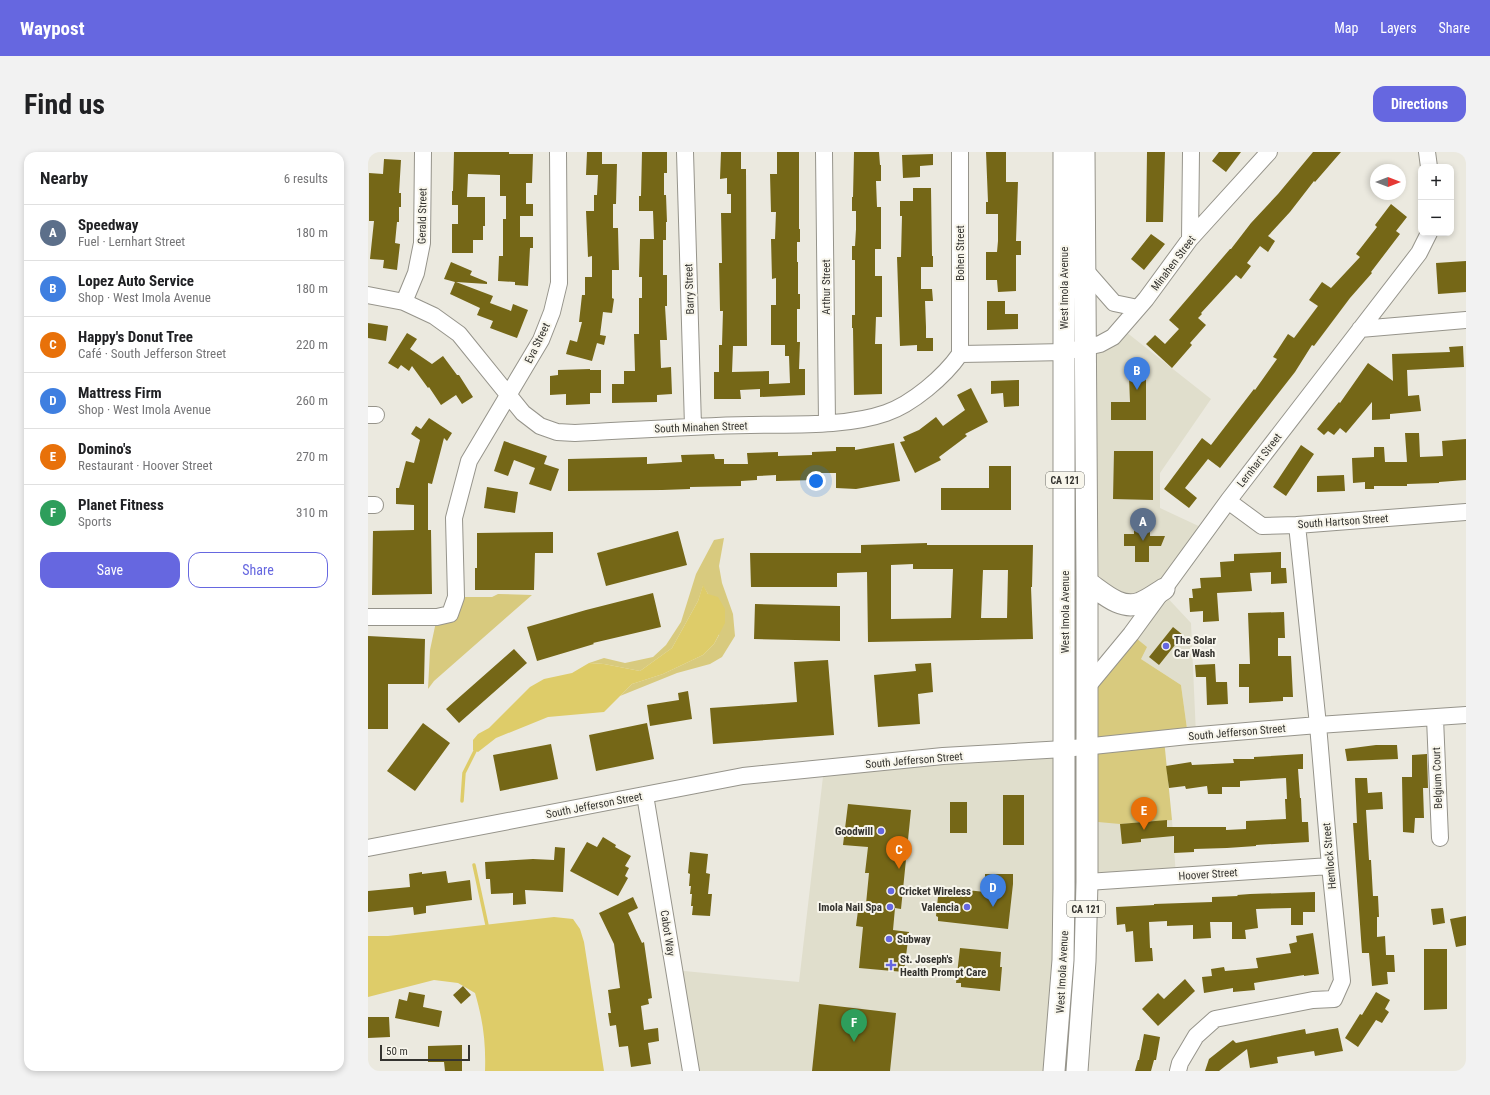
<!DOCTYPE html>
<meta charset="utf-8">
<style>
:root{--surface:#fff;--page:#f2f2f2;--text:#202124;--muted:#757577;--line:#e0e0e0;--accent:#6667e0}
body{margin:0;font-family:"Roboto Condensed",sans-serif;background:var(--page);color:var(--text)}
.controls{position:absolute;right:12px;top:12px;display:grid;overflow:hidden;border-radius:8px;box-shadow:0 2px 6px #0003}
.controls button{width:36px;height:36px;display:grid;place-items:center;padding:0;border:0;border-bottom:1px solid var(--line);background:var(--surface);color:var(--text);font:20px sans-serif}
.compass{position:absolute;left:1002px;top:12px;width:36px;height:36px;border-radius:50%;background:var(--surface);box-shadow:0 2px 6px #0003;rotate:90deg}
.scale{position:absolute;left:12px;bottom:10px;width:90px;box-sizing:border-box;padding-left:4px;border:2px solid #34332f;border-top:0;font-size:11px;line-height:14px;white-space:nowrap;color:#34332f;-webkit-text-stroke:3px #f8f6ec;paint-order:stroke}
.you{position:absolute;left:448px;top:329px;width:14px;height:14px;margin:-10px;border:3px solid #fff;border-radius:50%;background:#1a73e8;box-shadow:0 0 0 6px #1a73e833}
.badge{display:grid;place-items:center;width:26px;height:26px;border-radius:50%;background:var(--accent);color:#fff;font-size:13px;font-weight:700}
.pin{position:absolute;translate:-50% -33px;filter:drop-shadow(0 1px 2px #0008)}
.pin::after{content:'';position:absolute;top:21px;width:14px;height:12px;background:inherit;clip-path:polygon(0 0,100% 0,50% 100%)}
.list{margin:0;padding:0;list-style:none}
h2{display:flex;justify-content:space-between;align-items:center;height:52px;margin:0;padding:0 16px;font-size:17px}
h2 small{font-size:13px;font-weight:400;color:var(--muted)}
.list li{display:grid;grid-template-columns:26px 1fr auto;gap:12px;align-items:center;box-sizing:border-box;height:56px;padding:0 16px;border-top:1px solid var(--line)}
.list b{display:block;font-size:15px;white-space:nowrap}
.list p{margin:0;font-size:13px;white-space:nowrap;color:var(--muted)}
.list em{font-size:13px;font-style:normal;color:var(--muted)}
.actions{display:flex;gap:8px;padding:12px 16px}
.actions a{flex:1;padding:9px 0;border:1px solid var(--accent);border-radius:12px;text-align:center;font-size:14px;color:var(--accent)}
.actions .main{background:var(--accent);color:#fff}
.map{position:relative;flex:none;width:1098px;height:919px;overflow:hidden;border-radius:12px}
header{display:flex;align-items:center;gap:24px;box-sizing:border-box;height:56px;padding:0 20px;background:var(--accent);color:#fff}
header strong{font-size:19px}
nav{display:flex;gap:22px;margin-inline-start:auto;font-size:14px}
.intro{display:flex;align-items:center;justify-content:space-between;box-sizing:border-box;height:96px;padding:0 24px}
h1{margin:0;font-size:28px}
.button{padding:10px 18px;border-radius:12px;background:var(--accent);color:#fff;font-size:14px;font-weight:700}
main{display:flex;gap:24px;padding:0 24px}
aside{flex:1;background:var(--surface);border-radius:12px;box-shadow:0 2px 6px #0003}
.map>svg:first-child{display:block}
</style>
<header>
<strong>Waypost</strong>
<nav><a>Map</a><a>Layers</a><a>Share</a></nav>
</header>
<div class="intro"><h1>Find us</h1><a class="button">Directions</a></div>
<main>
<aside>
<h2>Nearby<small>6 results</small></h2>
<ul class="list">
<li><span class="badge" style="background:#5c6f8a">A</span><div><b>Speedway</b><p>Fuel · Lernhart Street</p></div><em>180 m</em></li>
<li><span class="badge" style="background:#3f7fe0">B</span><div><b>Lopez Auto Service</b><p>Shop · West Imola Avenue</p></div><em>180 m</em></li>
<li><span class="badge" style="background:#e8710a">C</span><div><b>Happy's Donut Tree</b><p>Café · South Jefferson Street</p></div><em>220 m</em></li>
<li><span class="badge" style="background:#3f7fe0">D</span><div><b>Mattress Firm</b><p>Shop · West Imola Avenue</p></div><em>260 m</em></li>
<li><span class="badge" style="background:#e8710a">E</span><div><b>Domino's</b><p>Restaurant · Hoover Street</p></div><em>270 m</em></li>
<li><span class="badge" style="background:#2e9e5b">F</span><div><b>Planet Fitness</b><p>Sports</p></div><em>310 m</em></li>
</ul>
<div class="actions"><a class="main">Save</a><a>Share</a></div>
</aside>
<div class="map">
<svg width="1098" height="919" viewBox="0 0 1098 919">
<rect width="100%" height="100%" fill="#ebe9df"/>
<path fill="#e0decc" d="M753,176L843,247L792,321V356L839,378L772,451L719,430V195Z
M794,440L823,471L828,583L820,584L813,533L773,507L763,482Z
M696,597L686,919H323L306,818L431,830L456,616Z
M804,668L808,724L719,730V669Z"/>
<path fill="#d8ca7e" d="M356,386L351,414L354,431L365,462L367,484L354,505L342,512L309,521L252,544L264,532L295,522L335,503L346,492L351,483L340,442L335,434L330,449L304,496L272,519L236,512L221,511L236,506L257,511L285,505L298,493L313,470L328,422L346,388Z
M130,442L164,443L66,529L60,537L62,498L69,465L88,445H124Z
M763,482L779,495L773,507L813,533L820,584L796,587L804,668L752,672L719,669L720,534Z"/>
<path fill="#decc69" d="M335,433L340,442L350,445L357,457V471L346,492L335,503L295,522L264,532L236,560L180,565L128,586L110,600L105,598V588L110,582L121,576L162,535L176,527L204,521L221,511L236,512L272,519L304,496L330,449Z
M186,765L205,767L212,777L216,790L236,919H117C118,891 115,868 107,841L90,831L66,828L0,845V784H20Z"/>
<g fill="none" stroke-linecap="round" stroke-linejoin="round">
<path stroke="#decc69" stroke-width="3.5" d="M94,649L96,621L107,599
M106,713L119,773"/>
</g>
<path fill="#756717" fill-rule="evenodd" d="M86,0H141V2H165L164,31H158V52H165V64H152V85H165V96H162L160,134L147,133V130L130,129L131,104H135V67H138V44H132V23L100,22L99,45H117V74H115V88H105V101H84V72H90V53H84V39H85Z
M219,0H234V12H249L248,52H245V76H250L251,118H244V146L246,147L244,161L235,160L232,183L238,184L236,193L229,191L224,209L198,202L202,188L209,190L214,170H211L214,143H217V125H224V104L220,105L218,59H226V43H229L230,23H218Z
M274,0H299V21H296V43H298L299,70H298V88H295V123H299V154H297L299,188H292L293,216L303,215L304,242L289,243V250L244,251V232H256V219H267L266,182H271V146H274V125H271L272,87H286L285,59H271V44H273Z
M353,0H373V17H378L379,194H365L364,220L401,219V232L422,231L421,204H417V193H403V153H408V126L404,127L403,87H407L408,60H403L402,22H409V0H431V77H432V90H429V110H430V142H432V157H429V190H432L431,217H437V243L392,245V237L372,238L373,247H346V220H351V193H354L355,159H352L351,111H354L353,61H363V42H359V26L352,27Z
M486,0H511L512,13H513V29H508L509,55H513V97H507V124H514V165H508L507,192H514V242L486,243L485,176H484V163H487V108H484V94H487L488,77V59H484V45H485Z
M618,0H638V30H650L648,89H653V103H648V139L630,140L629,128H618V100H629L630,89V62H618V50H620Z
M779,0H797L795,70H778Z
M851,0H873L858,20L844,9Z
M945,0H973L947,30L946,29L922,60L900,84L907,89L900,100L892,94L879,111L883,114L873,127L868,123L833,161L834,162L830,166L838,173L822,191L824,193L804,216L778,192L787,183L797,192L811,177L801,168L862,97H863L883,71L910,42Z
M565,2V13L552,14V25L535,26L534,3Z
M16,7L33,8L31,41H33V55H31V70H29L27,91L32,92L29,118L15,116L16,108L2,107L6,69H1V21L15,22Z
M545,36H563L564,104H565V115H553V137H564L565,149H557L558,175V186H565V199H549V193L532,194L529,105H533L534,64H532V49H545Z
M1023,52L1039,65L1028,79L1032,82L1003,120L1004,121L982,146L946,194L944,193L927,220L852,316L840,307L817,336L829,346L821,356L796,337L834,286L843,293L886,237L887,238L909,207L905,205L920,182L926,186L950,154L941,148L954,130L963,136L992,105L988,102L1009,75L1007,73Z
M783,82L797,92L776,118L763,107Z
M1098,109V140L1070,142L1068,111Z
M83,110L104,119L102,123L119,130V132L88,130L125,144L122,151L143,159L145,152L160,158L149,186L122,176L125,169L109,163L112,156L82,142L87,130L76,127Z
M619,149H637V162H650V177L619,178Z
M0,171L20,174L18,189L0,186Z
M39,181L49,187L42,197L64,212L75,204L89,223H91L105,245L94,252L88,243L73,253L61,235L60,236L44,214L41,219L33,213L30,217L20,211Z
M1095,194L1096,215L1039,218L1040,244L1051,243L1053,259L1022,262V267L1004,268V250L978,281L972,276L966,283L960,279L956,283L949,277L971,250L972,251L1000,211L1025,229L1024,202L1082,200L1081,195Z
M222,217V218H233V241H222V252L198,253V242L182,243V224L190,223V218Z
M761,225H778V268H743V250H762Z
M651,228V254L636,255L635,241L623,242V229Z
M603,236L620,270L597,282L599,284L571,305L573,308L547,321L532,290L537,289L535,285L551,278L568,265L575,274L597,258L589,243Z
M61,266L84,281L79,289L76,286L64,332L60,331V378H63L64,442L4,443L5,379L46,378V353L28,352V336H31L38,309L46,311L52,288L43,282L48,274L53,277Z
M1037,281H1051L1052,305L1075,304L1074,289L1098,287V328L1071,330V331L1039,332V334H1006V337H997V330L985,331L984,306L1006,305V295H1016L1017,310H1039Z
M136,289L179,304L176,312L191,317L183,339L161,332L167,316L146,308L140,324L126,319Z
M526,291L532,329L488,337L468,336V321H448V328L408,329V323L389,324V328L373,329V334L322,335V337L294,338L200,339V307L279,305V312L314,310L313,303L346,302L347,307H356V312H380L379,301L410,300V304L444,303V300L468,299V295H487V298Z
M933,293L946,302L918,344L905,335Z
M746,299H785V348L745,347Z
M621,314H643V358H573V336H621Z
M976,323L977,339L949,340V324Z
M119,335L150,340L147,361L116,356Z
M766,368L782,369V384H797L793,394H781V410H767V394H756V382H766Z
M310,379L319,413L238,434L229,401Z
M185,380V401H167L166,438H107V416H109V381Z
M559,391V393H665L664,435H663L665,487L500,490L499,420L469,421V435H383L382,401H493V393ZM545,412V417H585L583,466L523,467V413ZM615,418H640L639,466H613Z
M913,400V416H918L919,431L903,432V420L882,421L884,439L849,441L851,469L835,470V459L822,460L821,446H825L824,437L833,436L832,426L853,425L852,410L866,409V402Z
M285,441L293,475L225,491L226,492L169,509L159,475L218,458Z
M387,452L472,454V489L386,487Z
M916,460L917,486H910V504H923L925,545H915V549L881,551V535H871V512H882L880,461Z
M805,475L815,483L791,513L781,505Z
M0,484L57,487L56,532H20V577H0Z
M146,497L159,511L91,571L78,557Z
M460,508L466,583L345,592L342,556L429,550L426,510Z
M563,511L565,540L550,542L552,572L510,575L506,523L548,519L547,512Z
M847,512L848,530H859L860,552L839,553L838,525H828L827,513Z
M320,539L324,567L282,574L279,553L311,548L310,541Z
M55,571L82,591L47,639L19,619Z
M279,571L286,607L228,619L221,583Z
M183,592L190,627L132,639L125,603Z
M1008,593H1029L1030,607L979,609L977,597Z
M935,602V617H930L932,646H933L934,670H940L941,690L888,693V694L859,696L826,697V700L806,701V684L773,687V690L754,692L752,672L799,668V675H858V678L878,677V669L918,667L917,647H919L918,626L872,629V635H854V642H840L839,634L818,637L817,634L801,636L798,614L823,610L824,613L866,611L865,607H886V605Z
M1059,602L1060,636H1055L1056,666H1047L1046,681L1035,680L1034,625H1044V603Z
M987,626H999L1000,641L1014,640L1015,657L998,658L1001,708H1003L1005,744H1010L1011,765H1009V785L1017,784L1018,803H1026L1027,820H1019L1020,832L1004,834L1001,801H994L985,671H989Z
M635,643H656V693H635Z
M582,650H599V681H582Z
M480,652L543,658L533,757L527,756L525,778L541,780L536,820L491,816L495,775L488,774L491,751L498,752L501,721H497L500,695L475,693Z
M235,685L248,693L247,695L263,704L257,714L261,716L257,724L260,726L250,744L202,719L219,690L229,695Z
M187,695L197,696L195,740L157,738L158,752L145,753V741L123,742L122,727H118L117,710L165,707L186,708Z
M322,700L340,702L338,721L342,722L340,742H344L342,764L324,763L325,754H323L324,742H322L323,734H321L322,722L320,721Z
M78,719L80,731L102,728L104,748L58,754V761L46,763L45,755L0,760V739L42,735L41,722L54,720V722Z
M617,722H645V732L640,777L570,769V765L568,764L571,735L617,740Z
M947,740V760H935V773H923V756L888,757L890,776L877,778L878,787H864V770H842L843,786L825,787V773L799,774V769L781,770L782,796H784L785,809L767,810L765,779L758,780L757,772L749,773L748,755L786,753V752L844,750V745L870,744L869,743L882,742Z
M265,745L270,756L260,761L274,791L276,790L284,846L280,847L281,852L273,854L276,878L290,876L291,889L280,891L283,912L263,915L260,894L251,895L248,873L242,874L240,861H243L240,838L252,836L246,792L231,761Z
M1075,756L1077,771L1065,773L1063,757Z
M1098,764V793L1088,795L1082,767Z
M945,781L951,822L936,824V823L886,831L887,838L865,840V836L836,841L834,825L844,824L843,817L856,815L857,819L890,816L888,806L923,801L921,792L929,790L928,784Z
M592,796L633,800L632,815H634L632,839L593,835V831H588Z
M1056,797H1079V857L1056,858Z
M817,827L827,839L790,874L774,857L790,841L796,847Z
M95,834L103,843L93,852L85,843Z
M41,840L57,843L55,855L74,859L71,875L27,866L31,847L39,849Z
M1008,840L1022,848L1017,857L1021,860L1014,871L1008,868L990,895L977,886L992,862L994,863Z
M451,852L528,861L522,919H444Z
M0,865H21L22,885L0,886Z
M970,876L975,899L947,904L946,899L909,905L910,911L882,916L879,897L851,919H837L841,907L865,888L868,891L937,877L938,882Z
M776,882L792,885L788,908H786L783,919H767L770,908H771Z
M94,893V919H77L76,910H60V894Z"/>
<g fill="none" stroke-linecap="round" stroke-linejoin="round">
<g stroke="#96948b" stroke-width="18">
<path id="minor" d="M317,0L325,274
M456,0L459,271
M1059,0L1061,15
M822,87L823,0
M718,119L746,151L770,156
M0,143L36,150L66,164L91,182L155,261L172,274L189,280L207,281C266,278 324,274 382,273C424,272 478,275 518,261C544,252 576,225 592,202L697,200L732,192L745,185L778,147L822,87L901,0
M36,150L48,121L54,91L55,0
M992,177L1098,168
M592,202V0
M0,263H8
M860,349L894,374L929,373L1098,360
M0,353H7
M0,465H69L82,462L88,445L86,366L101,309L173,188L184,160L191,131L190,0
M720,534L763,482L860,349L1051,101L1061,81
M1067,566L1072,686
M277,643L323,919
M0,696L375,624L575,604L696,597L820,584L950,573L1098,563
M719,730L962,714
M810,919L812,911L828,884L847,867L945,848L966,847L974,829L962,714L950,573L929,373"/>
</g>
<g stroke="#96948b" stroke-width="23">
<path id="major" d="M719,430C734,440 753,459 772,451C780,448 788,442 796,437
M686,919L695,808L696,736V0
M709,919L717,809L719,730V430L716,0"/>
</g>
<use href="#minor" stroke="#fff" stroke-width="16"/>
<use href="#major" stroke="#fff" stroke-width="21"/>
</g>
<g fill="#6667e0" stroke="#f8f6ec" stroke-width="1.5">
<circle cx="798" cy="494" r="4"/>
<circle cx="513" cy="679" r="4"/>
<circle cx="523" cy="739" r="4"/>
<circle cx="522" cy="755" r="4"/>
<circle cx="599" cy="755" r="4"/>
<circle cx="521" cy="787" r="4"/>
<path d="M521 807h4v4h4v4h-4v4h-4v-4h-4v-4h4z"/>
</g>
<g text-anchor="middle" stroke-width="4" stroke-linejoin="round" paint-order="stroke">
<g fill="#f8f6ec" stroke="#6f6e68" stroke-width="1">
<rect x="678" y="320" width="38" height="16" rx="3"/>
<rect x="699" y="749" width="38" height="16" rx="3"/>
</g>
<g font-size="10" font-weight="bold" fill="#34332f">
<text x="697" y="332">CA 121</text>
<text x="718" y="761">CA 121</text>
</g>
<g font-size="11" fill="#34332f" stroke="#f8f6ec">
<text transform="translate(54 64) rotate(-89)" y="4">Gerald Street</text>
<text transform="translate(592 101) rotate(-90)" y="4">Bohen Street</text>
<text transform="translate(805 111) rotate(-53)" y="4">Minahen Street</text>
<text transform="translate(458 135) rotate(-90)" y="4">Arthur Street</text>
<text transform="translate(696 136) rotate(-90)" y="4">West Imola Avenue</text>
<text transform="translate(321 137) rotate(-92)" y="4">Barry Street</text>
<text transform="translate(169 191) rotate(-64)" y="4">Eva Street</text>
<text transform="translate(333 275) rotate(-2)" y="4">South Minahen Street</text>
<text transform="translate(891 308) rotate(-52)" y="4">Lernhart Street</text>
<text transform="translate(975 369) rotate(-4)" y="4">South Hartson Street</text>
<text transform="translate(697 460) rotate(-90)" y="4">West Imola Avenue</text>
<text transform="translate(869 580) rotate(-5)" y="4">South Jefferson Street</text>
<text transform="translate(546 608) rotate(-5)" y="4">South Jefferson Street</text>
<text transform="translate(1069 626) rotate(-92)" y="4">Belgium Court</text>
<text transform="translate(226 653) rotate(-11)" y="4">South Jefferson Street</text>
<text transform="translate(961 704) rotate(-95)" y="4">Hemlock Street</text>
<text transform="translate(840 722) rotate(-4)" y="4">Hoover Street</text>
<text transform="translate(300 781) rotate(81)" y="4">Cabot Way</text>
<text transform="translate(694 820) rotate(-87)" y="4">West Imola Avenue</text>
</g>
<g font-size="11" font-weight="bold" fill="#34332f" stroke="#f8f6ec" text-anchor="start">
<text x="806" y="492">The Solar<tspan x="806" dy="13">Car Wash</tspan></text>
<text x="505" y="683" text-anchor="end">Goodwill</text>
<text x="531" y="743">Cricket Wireless</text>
<text x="514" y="759" text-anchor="end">Imola Nail Spa</text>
<text x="591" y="759" text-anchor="end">Valencia</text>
<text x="529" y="791">Subway</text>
<text x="532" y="811">St. Joseph's<tspan x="532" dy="13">Health Prompt Care</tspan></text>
</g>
</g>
</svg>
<div class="controls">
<button>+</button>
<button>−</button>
</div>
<svg class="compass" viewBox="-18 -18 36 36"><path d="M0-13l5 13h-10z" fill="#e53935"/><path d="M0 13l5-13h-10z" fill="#757577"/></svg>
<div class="scale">50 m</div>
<div class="you"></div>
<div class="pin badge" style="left:775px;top:389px;background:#5c6f8a">A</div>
<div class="pin badge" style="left:769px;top:238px;background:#3f7fe0">B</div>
<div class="pin badge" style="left:531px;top:717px;background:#e8710a">C</div>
<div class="pin badge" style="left:625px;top:755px;background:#3f7fe0">D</div>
<div class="pin badge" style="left:776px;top:678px;background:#e8710a">E</div>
<div class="pin badge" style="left:486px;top:890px;background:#2e9e5b">F</div>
</div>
</main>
